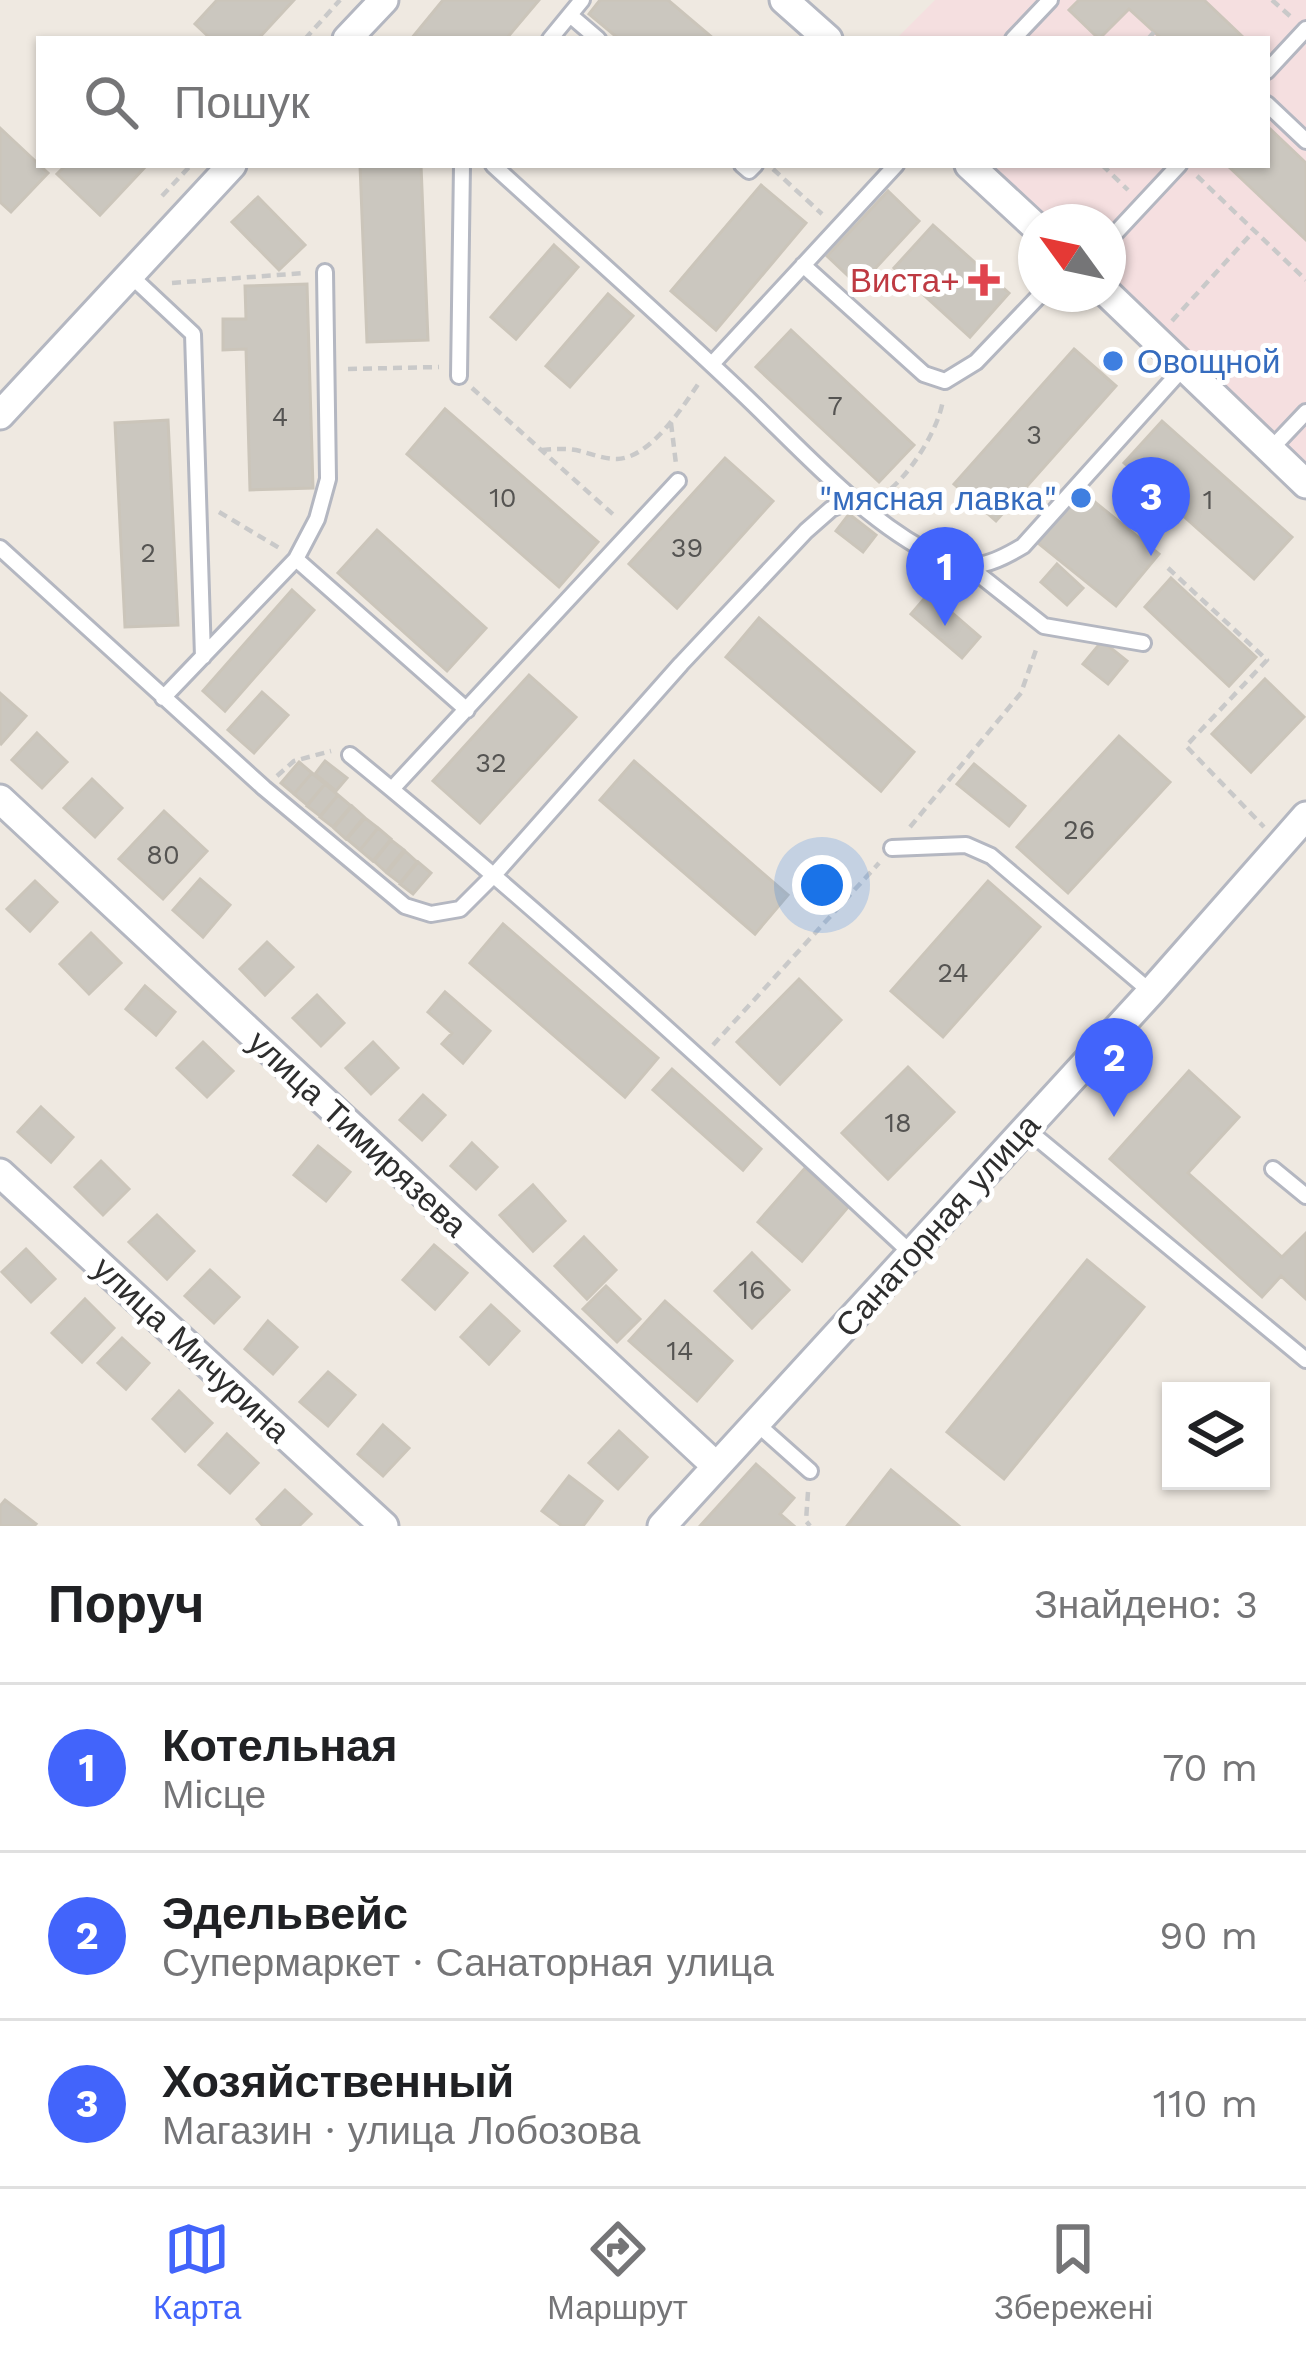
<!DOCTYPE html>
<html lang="uk">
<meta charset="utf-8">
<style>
:root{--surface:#fff;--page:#f6f6f6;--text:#202124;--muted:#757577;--line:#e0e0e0;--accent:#4264fb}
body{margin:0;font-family:"Work Sans",sans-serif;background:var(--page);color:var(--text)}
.controls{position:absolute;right:36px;bottom:36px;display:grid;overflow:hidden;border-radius:0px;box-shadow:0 3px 9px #0004}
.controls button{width:108px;height:108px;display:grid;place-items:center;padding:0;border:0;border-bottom:3px solid var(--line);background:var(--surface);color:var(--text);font:60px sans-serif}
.compass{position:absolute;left:1018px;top:204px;width:108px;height:108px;border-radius:50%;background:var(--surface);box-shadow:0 3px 9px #0004;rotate:303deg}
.you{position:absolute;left:822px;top:885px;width:42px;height:42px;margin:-30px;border:9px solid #fff;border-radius:50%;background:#1a73e8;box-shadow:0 0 0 18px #1a73e833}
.badge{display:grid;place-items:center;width:78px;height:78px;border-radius:50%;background:var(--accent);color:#fff;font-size:39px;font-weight:700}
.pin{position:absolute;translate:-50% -99px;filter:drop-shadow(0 3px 6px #0008)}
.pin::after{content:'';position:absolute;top:63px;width:42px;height:36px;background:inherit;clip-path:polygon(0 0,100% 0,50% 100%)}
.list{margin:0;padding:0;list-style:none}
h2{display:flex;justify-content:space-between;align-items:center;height:156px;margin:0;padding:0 48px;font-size:51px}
h2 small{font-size:39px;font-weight:400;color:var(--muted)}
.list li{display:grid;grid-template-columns:78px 1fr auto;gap:36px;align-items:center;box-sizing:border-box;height:168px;padding:0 48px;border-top:3px solid var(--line)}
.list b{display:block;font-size:45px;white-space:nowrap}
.list p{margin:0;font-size:39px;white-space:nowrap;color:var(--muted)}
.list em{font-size:39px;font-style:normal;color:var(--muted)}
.icon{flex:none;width:66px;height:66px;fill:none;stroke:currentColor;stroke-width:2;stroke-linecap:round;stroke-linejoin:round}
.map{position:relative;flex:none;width:1306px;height:1526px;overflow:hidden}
.search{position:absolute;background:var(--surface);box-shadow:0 3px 9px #0004;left:36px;right:36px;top:36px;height:132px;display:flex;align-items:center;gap:30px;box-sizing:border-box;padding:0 42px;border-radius:0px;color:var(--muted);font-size:45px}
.sheet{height:660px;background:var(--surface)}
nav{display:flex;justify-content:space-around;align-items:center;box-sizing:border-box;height:168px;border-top:3px solid var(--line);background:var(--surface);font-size:33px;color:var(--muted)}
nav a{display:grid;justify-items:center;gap:6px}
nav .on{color:var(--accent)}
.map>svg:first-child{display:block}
</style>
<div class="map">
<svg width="1306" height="1526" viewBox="0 0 1306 1526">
<rect width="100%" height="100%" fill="#efe9e1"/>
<path fill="#f5dfe0" d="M935,0H1306V466L1108,279V222H1048L987,165H1267V39H896Z"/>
<path fill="#cbc7bf" stroke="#cbc5ba" stroke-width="3" d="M217,0H294L258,39H211L195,24Z
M443,0H539L506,39H411Z
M600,0H668L714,39H619L589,14Z
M1079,0H1204L1245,39H1162L1129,9L1099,39L1069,10Z
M1267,126L1306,163V240L1227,165H1267Z
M0,128L48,173L11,212L0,202Z
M66,165H147L100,215L57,174Z
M360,165H421L428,340L367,342Z
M761,185L806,223L716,330L671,291Z
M888,191L919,221L859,286L827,256Z
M258,197L305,245L279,270L232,222Z
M933,225L1009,293L970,337L894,268Z
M554,245L578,267L516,339L491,317Z
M307,284L313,488L250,490L246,349L223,350V319H246L245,286Z
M608,294L633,316L570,387L546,366Z
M791,330L914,445L879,482L756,367Z
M1074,349L1116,386L996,521L954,484Z
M445,409L598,542L559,587L407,454Z
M168,420L178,625L125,627L115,423Z
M1162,421L1292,537L1254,579L1124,463Z
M725,458L773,501L677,608L629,564Z
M1080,490L1159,554L1116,606L1038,543Z
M849,514L876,535L863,552L836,531Z
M377,530L486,628L447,671L338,573Z
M1057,564L1083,588L1067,605L1041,582Z
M1171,578L1256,657L1229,686L1145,607Z
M292,590L314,610L225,711L203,691Z
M929,593L980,637L962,658L911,614Z
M759,618L914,752L881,791L726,657Z
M1102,641L1127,661L1108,684L1083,664Z
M529,675L576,717L480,823L433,781Z
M1265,679L1304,717L1251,772L1212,734Z
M262,692L288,715L254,753L228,730Z
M0,693L26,716L1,744L0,743Z
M37,733L67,762L42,788L12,760Z
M1119,736L1170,782L1068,893L1017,847Z
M325,761L347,778L336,791L315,774Z
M634,761L788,895L755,934L600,800Z
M299,762L312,773L294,794L281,783Z
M974,764L1025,806L1009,826L957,784Z
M312,773L325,784L307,805L294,794Z
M92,779L122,808L95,837L64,808Z
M325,784L338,795L320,816L307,806Z
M338,795L351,806L333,827L320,817Z
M352,806L364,817L346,839L334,828Z
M164,811L207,851L163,899L119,859Z
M365,818L378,828L360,850L347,839Z
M378,828L391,839L373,861L360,850Z
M391,840L404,850L386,872L374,861Z
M405,851L417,862L400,883L387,873Z
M418,862L431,873L413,894L400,884Z
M200,879L230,905L203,937L173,910Z
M35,881L57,902L30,931L7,909Z
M988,881L1040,927L943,1037L891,991Z
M503,924L658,1058L625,1097L470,963Z
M91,933L121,963L89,994L60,964Z
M267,942L293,967L265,995L240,969Z
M799,979L841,1020L780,1084L737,1042Z
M145,986L175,1012L156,1035L126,1009Z
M445,992L490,1031L463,1063L442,1044L452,1033L428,1012Z
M317,995L344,1023L321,1046L293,1018Z
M203,1042L233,1071L207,1097L177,1068Z
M373,1042L398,1068L371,1094L346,1068Z
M908,1067L954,1112L888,1179L842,1133Z
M672,1069L761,1149L743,1170L653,1090Z
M1189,1071L1239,1117L1188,1173L1282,1257L1306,1233V1299L1281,1276L1262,1297L1110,1159Z
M423,1095L445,1115L422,1140L400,1120Z
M41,1107L73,1137L51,1162L18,1132Z
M472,1143L497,1167L476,1189L451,1166Z
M318,1146L350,1172L326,1201L294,1175Z
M101,1161L129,1189L103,1215L75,1187Z
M805,1168L849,1206L802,1261L758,1222Z
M533,1185L565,1221L533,1251L500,1215Z
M157,1215L194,1251L167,1279L129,1242Z
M584,1237L616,1270L587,1299L555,1266Z
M434,1245L467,1273L435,1309L403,1280Z
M26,1249L55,1279L31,1302L2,1272Z
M752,1253L789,1290L752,1328L715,1291Z
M1087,1260L1144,1307L1004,1479L947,1432Z
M210,1270L239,1297L214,1323L185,1296Z
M606,1286L640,1319L617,1342L583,1309Z
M85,1299L114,1328L82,1362L52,1333Z
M665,1301L732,1361L697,1401L629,1341Z
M491,1305L519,1331L489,1364L461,1337Z
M268,1321L297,1347L273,1374L245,1349Z
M122,1338L149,1363L126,1389L98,1363Z
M328,1372L355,1395L328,1426L300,1402Z
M179,1391L212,1423L185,1451L153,1419Z
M383,1425L409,1448L383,1476L358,1454Z
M619,1431L647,1457L618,1489L589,1463Z
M227,1434L258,1463L230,1493L199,1465Z
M756,1464L794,1498L780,1514L794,1526H700Z
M891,1470L932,1504L959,1526H847Z
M569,1476L602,1501L583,1526H562L542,1511Z
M285,1490L311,1514L299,1526H263L257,1519Z
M5,1500L36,1524L34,1526H0V1506Z"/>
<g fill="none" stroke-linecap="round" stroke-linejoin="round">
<g stroke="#b4b7c1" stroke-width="20">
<path id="service" d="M570,15L598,39
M550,39L582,0
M1013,39L1050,0
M1267,71L1306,29
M1267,104L1306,141
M493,165C576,241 660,315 742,393C800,448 865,522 938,557C972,573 993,564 1023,546L1185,366
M742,165L749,171L755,165
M1108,241L1179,165
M803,265L924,374L945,381L976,362L1041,294
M130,275L193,334L203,657
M712,364L896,165
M459,376L462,165
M1270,450L1306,412
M0,548L264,788L405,906L431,914L460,909L494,875L681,664L806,531L831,509L854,498
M296,559L467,710
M967,565L1044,626L1143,643
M163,698L296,559L317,519L328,479L325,272
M350,755C544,913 728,1083 912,1254
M392,789L678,481
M892,848L966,845L991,856L1151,992
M1025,1128L1306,1360
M1273,1169L1306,1196
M756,1423L810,1471"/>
</g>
<g stroke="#b4b7c1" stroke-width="33">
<path id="minor" d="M784,0L828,39
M347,39L384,0
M969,165L1036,227
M1108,294L1306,484
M0,415L232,165
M0,799L716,1466
M0,1173L384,1526
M662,1526L1151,992L1306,816"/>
</g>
<path stroke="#c9c9c9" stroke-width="4.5" stroke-dasharray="9 6" stroke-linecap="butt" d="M1272,0L1290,16
M305,39L340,0
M1148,39L1154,32
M1102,165L1128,190
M773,169L822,214
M1197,176L1306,280
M162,196L191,165
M172,283L304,273
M1172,321L1253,232
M348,369L439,367
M472,388L616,517
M671,423L676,464
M542,450C555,449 567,448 580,451C592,454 604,459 617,459C650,458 682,408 699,383
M879,497C906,483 940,428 943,399
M219,512L281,549
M1168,568L1267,660L1186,746L1264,827
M277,776L294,761L331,751
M910,827L1021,693L1037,647
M713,1045L879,863
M808,1492L806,1521L810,1526"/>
<use href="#service" stroke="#fff" stroke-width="14"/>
<use href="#minor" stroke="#fff" stroke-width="27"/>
</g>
<path fill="#e0444e" stroke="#fff" stroke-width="4.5" d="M978 262h12v12h12v12h-12v12h-12v-12h-12v-12h12z"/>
<g fill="#3f7fe0" stroke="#fff" stroke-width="4.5">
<circle cx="1113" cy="361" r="12"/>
<circle cx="1081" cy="498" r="12"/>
</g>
<g text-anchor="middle" stroke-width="10" stroke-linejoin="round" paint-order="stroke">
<g font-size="27" fill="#555452">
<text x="835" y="415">7</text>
<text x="280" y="426">4</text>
<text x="1034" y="444">3</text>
<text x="503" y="507">10</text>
<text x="1208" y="509">1</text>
<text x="687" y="557">39</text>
<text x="148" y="562">2</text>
<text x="491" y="772">32</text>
<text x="1079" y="839">26</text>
<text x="163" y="864">80</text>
<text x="953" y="982">24</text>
<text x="898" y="1132">18</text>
<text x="752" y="1299">16</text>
<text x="680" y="1360">14</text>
</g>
<g font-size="33" fill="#be3a42" stroke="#fff" text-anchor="end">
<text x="960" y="292">Виста+</text>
</g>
<g font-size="33" fill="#366cbe" stroke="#fff" text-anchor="start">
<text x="1137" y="373">Овощной</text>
<text x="1057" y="510" text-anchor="end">"мясная лавка"</text>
</g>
<g font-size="33" fill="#2e2e2e" stroke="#fff">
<text transform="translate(358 1133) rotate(43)" y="12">улица Тимирязева</text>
<text transform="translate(937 1225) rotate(-48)" y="12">Санаторная улица</text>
<text transform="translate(192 1349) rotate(43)" y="12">улица Мичурина</text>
</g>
</g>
</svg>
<div class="controls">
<button><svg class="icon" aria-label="layers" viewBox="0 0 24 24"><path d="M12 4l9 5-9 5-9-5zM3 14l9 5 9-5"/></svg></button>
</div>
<svg class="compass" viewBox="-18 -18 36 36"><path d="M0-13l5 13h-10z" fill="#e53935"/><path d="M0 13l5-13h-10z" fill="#757577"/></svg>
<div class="you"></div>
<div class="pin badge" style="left:945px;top:626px">1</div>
<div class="pin badge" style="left:1114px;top:1117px">2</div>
<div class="pin badge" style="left:1151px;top:556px">3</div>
<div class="search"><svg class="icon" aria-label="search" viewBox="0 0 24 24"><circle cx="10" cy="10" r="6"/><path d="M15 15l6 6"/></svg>Пошук</div>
</div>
<section class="sheet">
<h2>Поруч<small>Знайдено: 3</small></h2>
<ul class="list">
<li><span class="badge">1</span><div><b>Котельная</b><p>Місце</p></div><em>70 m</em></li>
<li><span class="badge">2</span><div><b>Эдельвейс</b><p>Супермаркет · Санаторная улица</p></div><em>90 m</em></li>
<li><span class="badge">3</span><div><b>Хозяйственный</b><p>Магазин · улица Лобозова</p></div><em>110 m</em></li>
</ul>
</section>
<nav>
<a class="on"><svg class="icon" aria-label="map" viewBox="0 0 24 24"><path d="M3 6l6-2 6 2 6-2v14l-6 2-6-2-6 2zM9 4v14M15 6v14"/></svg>Карта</a>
<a><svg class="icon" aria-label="directions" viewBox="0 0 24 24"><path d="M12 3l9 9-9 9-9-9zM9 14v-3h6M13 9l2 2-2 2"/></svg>Маршрут</a>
<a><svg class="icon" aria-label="saved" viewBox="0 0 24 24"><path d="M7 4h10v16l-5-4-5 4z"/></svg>Збережені</a>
</nav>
